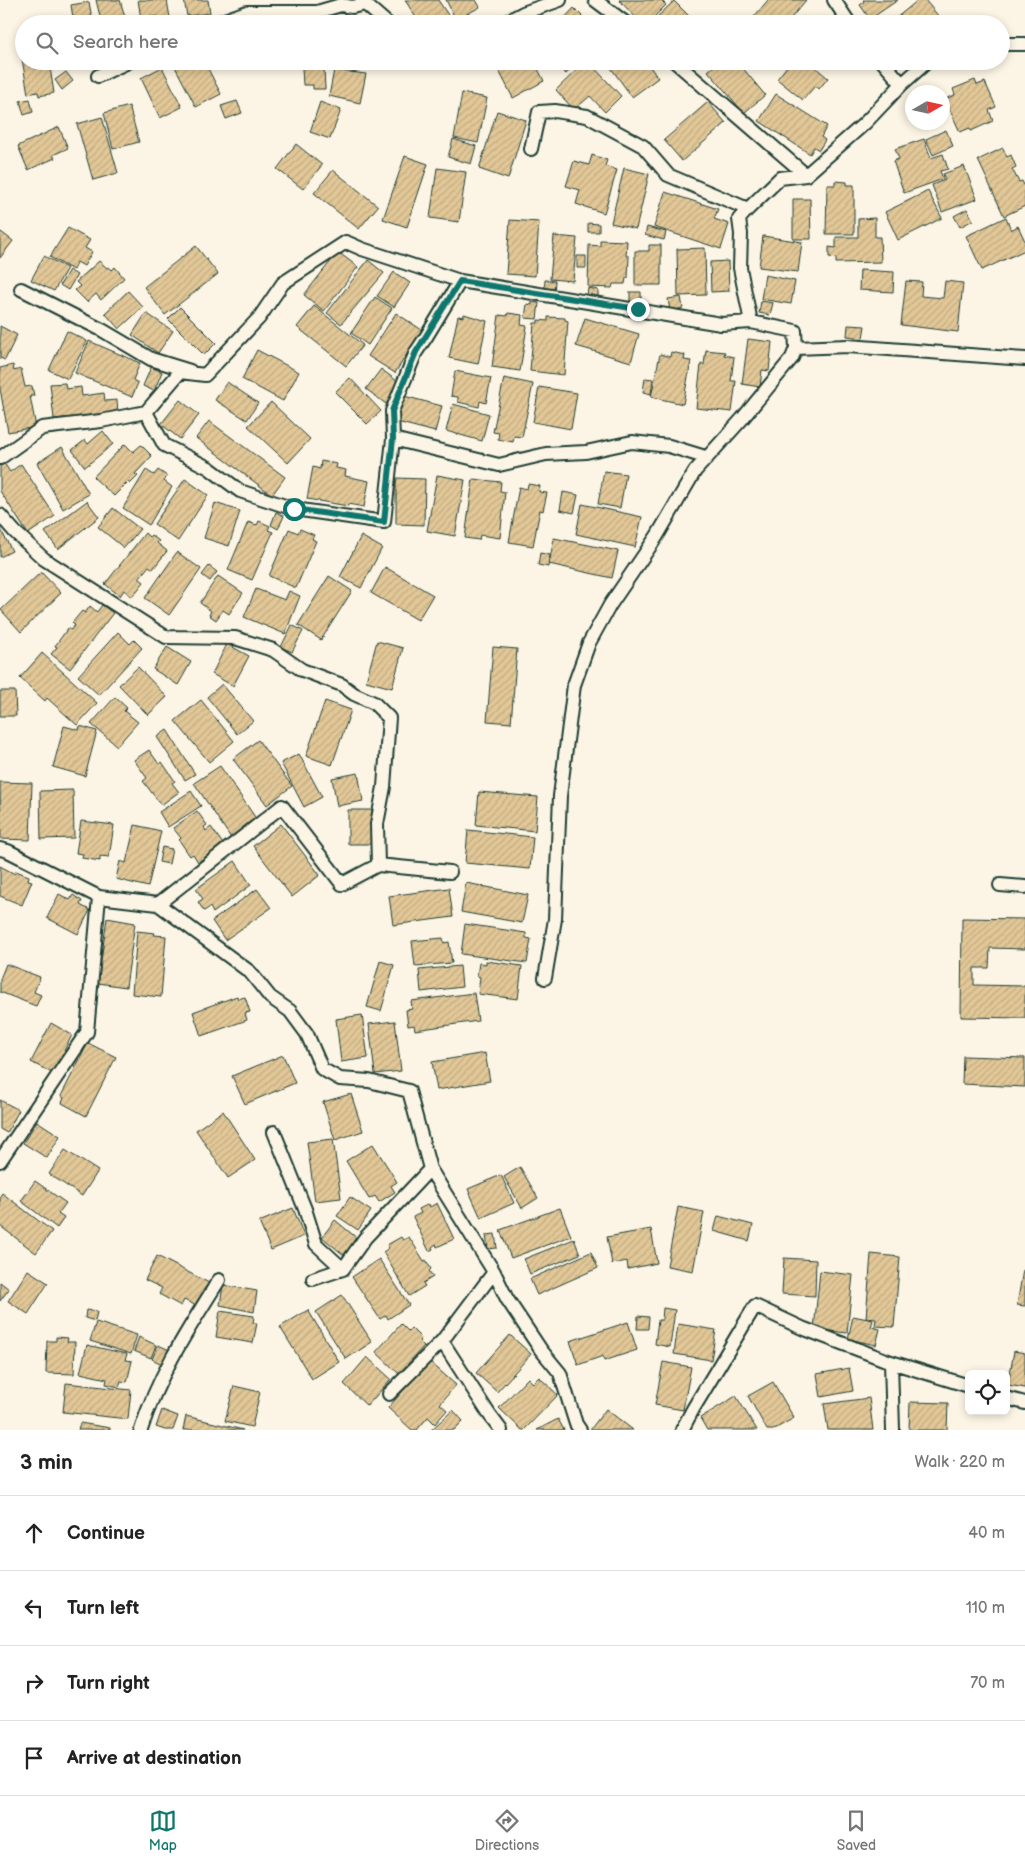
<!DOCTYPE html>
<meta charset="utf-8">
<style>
:root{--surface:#fff;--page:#f6f6f6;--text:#222;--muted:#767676;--line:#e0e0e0;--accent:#0f766e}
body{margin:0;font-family:"Balsamiq Sans",sans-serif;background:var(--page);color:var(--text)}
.controls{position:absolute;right:15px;bottom:15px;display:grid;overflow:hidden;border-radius:8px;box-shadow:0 2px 8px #0003}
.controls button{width:45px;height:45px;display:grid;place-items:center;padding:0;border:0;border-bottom:1px solid var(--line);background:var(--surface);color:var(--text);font:25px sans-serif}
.compass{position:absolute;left:905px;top:85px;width:45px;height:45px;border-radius:50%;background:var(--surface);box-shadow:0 2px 8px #0003;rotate:81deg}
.stop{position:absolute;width:15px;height:15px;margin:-11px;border:4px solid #0f766e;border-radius:50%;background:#fff}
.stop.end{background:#0f766e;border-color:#fff;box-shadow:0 1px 5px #0008}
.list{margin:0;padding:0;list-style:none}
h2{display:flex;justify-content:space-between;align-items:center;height:65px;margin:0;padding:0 20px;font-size:21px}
h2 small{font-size:16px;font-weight:400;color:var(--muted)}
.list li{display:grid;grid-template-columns:32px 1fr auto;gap:15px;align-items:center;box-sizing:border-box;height:75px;padding:0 20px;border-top:1px solid var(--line)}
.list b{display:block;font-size:19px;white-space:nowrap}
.list em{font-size:16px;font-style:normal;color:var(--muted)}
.icon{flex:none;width:28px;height:28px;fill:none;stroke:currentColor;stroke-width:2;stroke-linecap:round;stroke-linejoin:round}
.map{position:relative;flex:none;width:1025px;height:1430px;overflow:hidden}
.search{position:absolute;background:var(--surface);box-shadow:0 2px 8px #0003;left:15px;right:15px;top:15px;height:55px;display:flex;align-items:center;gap:12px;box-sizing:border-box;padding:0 18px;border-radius:28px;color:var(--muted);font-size:19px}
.sheet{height:365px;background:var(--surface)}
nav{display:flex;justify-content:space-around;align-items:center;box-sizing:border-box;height:70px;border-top:1px solid var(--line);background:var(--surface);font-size:14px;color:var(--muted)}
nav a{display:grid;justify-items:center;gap:2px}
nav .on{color:var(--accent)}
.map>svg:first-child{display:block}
</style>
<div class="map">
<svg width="1025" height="1430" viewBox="0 0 1025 1430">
<defs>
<pattern id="building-hatch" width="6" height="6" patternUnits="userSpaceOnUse" patternTransform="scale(1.25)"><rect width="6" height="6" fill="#e2c797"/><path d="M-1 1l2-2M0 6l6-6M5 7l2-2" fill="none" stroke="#c1ac83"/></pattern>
</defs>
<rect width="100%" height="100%" fill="#fcf5e5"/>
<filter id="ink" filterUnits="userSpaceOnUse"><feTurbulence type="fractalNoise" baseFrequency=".02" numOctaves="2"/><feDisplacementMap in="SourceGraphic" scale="10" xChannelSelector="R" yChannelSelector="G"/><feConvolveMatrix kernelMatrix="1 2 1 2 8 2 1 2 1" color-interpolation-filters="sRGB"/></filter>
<g filter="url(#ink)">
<path fill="url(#building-hatch)" stroke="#1f3d34" d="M96,0H120L127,24H102Z
M138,0H167L171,24H160L158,16L141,19Z
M184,0H208L210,13L187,16Z
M405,0H438L454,24H420Z
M446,0H476L480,7L456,20Z
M619,0H661L666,5L647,24H642Z
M768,0H806L786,24H748Z
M863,0H898L870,19L860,5L864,2Z
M918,0H925L940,18L933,24H889Z
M674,1L697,24H656L653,21Z
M89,2L93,24H74L71,5Z
M574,8L590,24H559Z
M20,47H24V61H49L54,93L39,96L38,92L28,94Z
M172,61H204L221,94L196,107Z
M338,61H364L363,67Z
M494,61H534L544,81L513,98Z
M553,61H578L566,74Z
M586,61H588L621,96L605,112L590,96L574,110L556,90Z
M606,61H646L658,78L632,97Z
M720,61H737L765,95L744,113L708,71Z
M791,61H820L815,67L828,78L819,89L815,86L803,100L777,79Z
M162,67L182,107L160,118L141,78Z
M324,67L325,89H313V85H303L302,68Z
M334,70L366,74L360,103L329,96Z
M66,72L73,81L62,90L55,80Z
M975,80L977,85L985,82L996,107L989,110L993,121L971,131L970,128L960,132L945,99L955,95L953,89Z
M462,93L487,98L478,143L454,138Z
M776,94L827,126L821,137L825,140L819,150L814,147L810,154L759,121Z
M30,99L33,112L24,115L20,101Z
M237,101L242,113L226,119L221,106Z
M320,102L341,110L330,139L310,132Z
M708,102L726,123L682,161L664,140Z
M129,106L139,142L113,149L104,113Z
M497,111L526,120L508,179L479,169Z
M102,117L118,173L93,180L77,124Z
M59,127L68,148L53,155L55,158L28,170L18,146Z
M946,130L953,146L933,155L926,139Z
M453,139L476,146L471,164L448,157Z
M924,139L931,158L943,154L948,169L940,171L943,179L904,193L893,161L899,159L895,149Z
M296,144L322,165L303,189L277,169Z
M1003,148L1007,157L1011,155L1016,167L1012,169L1019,182L1022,181L1025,187V206L1004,216L978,160Z
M592,155L607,160L605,166L617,170L604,213L576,204L580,190L566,186L574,161L589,165Z
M405,156L428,164L407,227L383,219Z
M964,166L977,199L942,212L932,185L945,180L943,174Z
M437,168L466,172L459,222L430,218Z
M624,168L649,174L636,229L611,223Z
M333,170L378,206L359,229L314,193Z
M835,181L847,182V185H854V234H826L827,185H835Z
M928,191L942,218L898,240L885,212Z
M665,192L718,209L714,219L729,224L721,249L654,227Z
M793,199H810L811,239H793Z
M967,209L973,220L960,227L954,216Z
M1006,217L1011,230L1018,226L1025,241V250L982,270L966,236Z
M875,218V237H880L881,262L836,263V258L829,257V247L836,248V237H858V219Z
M510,220L539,222L535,276L506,274Z
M588,223L599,224V232H588Z
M647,227L666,232L664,240L645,235Z
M68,228L90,240L85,248L92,252L84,266L77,262L73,270L50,257Z
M1,232L13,241L0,258V233Z
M554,236L577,238L573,281L550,279Z
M763,236L802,242L798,272L759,267Z
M600,240L627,241L626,256H629L628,278H626L625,284H613L612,288L588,287L589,245L600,246Z
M649,245H661V285H635V251H649Z
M196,246L218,274L165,315L144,287Z
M705,248L706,295L678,296L677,249Z
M338,252L358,267L324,311L304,295Z
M44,256L67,268L54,291L31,280Z
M577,256H586V268H577Z
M368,260L384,273L341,324L327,313Z
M99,261L107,268L109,267L112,270L115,267L124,278L101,300L96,294L87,302L75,290L80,286L76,282Z
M728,261L729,291L711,292L710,262Z
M69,270L77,275L68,290L60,285Z
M860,270L894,272L893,292L859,290Z
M394,272L410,283L394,307L377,296Z
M765,275L795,281L791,304L761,299Z
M545,280L555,281L554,293L544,292Z
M906,281L922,282L921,296L943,298L945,281L963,283L958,332L901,325Z
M588,288L598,290V297L587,296Z
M128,291L143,307L119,329L105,313Z
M630,292H641V302H630Z
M375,297L392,308L368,345L351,333Z
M681,297L683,308L670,311L668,299Z
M761,301L773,303L770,315L759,313Z
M532,302L539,303L537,319L525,318L527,304L532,305Z
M314,306L363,345L346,366L297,327Z
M180,307L216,343L204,355L168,319Z
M146,313L173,331L158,353L132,335Z
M396,313L422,330L395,373L368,356Z
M508,313L522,315L521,325L527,326L520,371L492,367L499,315L507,316Z
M464,314L487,321L478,364L449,358L458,316L464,317Z
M548,317L565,318V320L568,321L564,375L530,371L534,323H538V320L548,321Z
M585,318L639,334L631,362L576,346Z
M848,325L865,326L863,338L847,336Z
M0,326L17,335L5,360L0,358Z
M67,331L87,341L68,379L49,370Z
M748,339L772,342L769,371L762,370L760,387L742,384Z
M89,341L140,363L133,380L138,383L132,397L75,373Z
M257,350L299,372L283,401L242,379Z
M706,350L725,352L724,355L734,357L731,381H736L732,412L696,408L701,364L704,365Z
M671,352L685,355L684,360L691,361L683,404L651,397L660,354L670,357Z
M13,365L14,371L21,369L25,387L32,386L34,396H30L36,427L8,432L0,389V368Z
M151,367L162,372L154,391L143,386Z
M381,369L401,384L386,404L366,389Z
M455,371L491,378L486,403L480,401L479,407L458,402V397L451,396Z
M350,378L381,411L367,424L335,392Z
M504,378L533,384L522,437L514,436L513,442L498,439L499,433L493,432Z
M645,378L653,379L651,394L643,392Z
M227,382L258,403L247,420L215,400Z
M65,383L66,389L81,387L82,396L104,393L105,401L117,400L118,413L54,419L50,384Z
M539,387L577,393L571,429L533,422Z
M404,396L442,406L435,432L397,422Z
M180,400L199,415L180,439L161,424Z
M271,402L310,439L288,463L248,426Z
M453,404L489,414L482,441L446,431Z
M209,421L285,477L272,495L196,438Z
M103,431L113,444L85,467L72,450L85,440L88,444Z
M125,444L133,452L141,445L152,456L135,474L138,476L130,484L128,482L114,496L93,477Z
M62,447L89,494L63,509L37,463Z
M321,461L337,464L336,468L346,470L345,476L369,481L364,507L348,504V506L307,499L313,467L320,469Z
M4,463L10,472L21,464L55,516L28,534L0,491V466Z
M146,470L154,475L158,470L167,476L164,481L172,487L149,525L123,508Z
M604,471L626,474L620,508L598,504Z
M437,475L465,480L455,536L427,531Z
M396,478L425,479L424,525L396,524Z
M185,479L208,495L178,541L154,524Z
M473,479L501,482L500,491L505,492L500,538L480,535L479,540L465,538Z
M528,484L540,486L539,492L547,493L543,511L540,510L533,546L509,542L519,487L527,489Z
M563,492L578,495L574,513L560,510Z
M87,501L99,517L58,549L45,532Z
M215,503L240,511L229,546L204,538Z
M582,504L642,517L635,547L576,534Z
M113,508L140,529L124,548L98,527Z
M276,512L284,516L278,529L271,525Z
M259,521L270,526L268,530L273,532L252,580L228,570L248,522L257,525Z
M0,528L12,551L0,557Z
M289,529L298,533L300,529L314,535L312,539L316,541L296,588L269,576Z
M145,533L149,537L151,535L159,541L157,543L167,551L153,569L149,566L139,578L144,582L132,597L124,590L120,596L105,584Z
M361,536L382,548L361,588L340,577Z
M554,538L618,551L612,578L549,564Z
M177,552L201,569L169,615L145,598Z
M540,553L550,555L548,567L538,565Z
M209,566L217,572L210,581L202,575Z
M385,567L433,595L418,620L371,593Z
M41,572L61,593L21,632L1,610Z
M218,576L243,593L229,614L223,610L216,620L209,615L211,611L200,603Z
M329,576L352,591L321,640L298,625Z
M256,589L285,600L289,591L300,596L285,634L244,617Z
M102,605L113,613L70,669L51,654L57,647L55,646L68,628L71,630L75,625L72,623L82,611L85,613L90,606L97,612Z
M292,625L303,631L292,652L281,647Z
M118,632L130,644L134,640L142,648L99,695L78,676Z
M377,641L403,648L392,688L366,681Z
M227,644L249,656L233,686L212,674Z
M167,647L191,662L178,685L153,669Z
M493,647L517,649L511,723L487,721Z
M42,653L97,703L77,725L47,698L45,701L20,678Z
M138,667L167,697L148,715L119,685Z
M222,684L253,721L237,734L207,697Z
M0,691H15L16,716H0Z
M115,697L127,708L124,711L138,722L117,746L91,724Z
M201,700L234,741L209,762L175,721Z
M325,701L351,710L332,765L306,756Z
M64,726L79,730L80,726L97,731L85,776L53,767Z
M167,730L195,774L185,780L157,737Z
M258,740L292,786L267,805L233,759Z
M149,750L159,764L162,762L175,781L172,783L179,792L161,805L143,781L147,778L134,760Z
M299,754L322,797L304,807L281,763Z
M220,766L257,820L231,838L194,783Z
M358,773L363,801L337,806L332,778Z
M0,782L32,783L30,840L1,839Z
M73,790L74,838L41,839L40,791Z
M191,791L201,806L168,827L159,812Z
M479,792L538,797L535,831L476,825Z
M348,810H372V844H348Z
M197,811L207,825L204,827L206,831L211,827L223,844L198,862L193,854L190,856L179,840L181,838L173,828Z
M81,821L114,825L109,857L100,856V861L82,858L83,854L76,853Z
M281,824L320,875L292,897L253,846Z
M135,825L161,831L148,887L116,879L120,861L126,863Z
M468,830L533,837L530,869L465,863Z
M162,847L172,849L169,864L159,862Z
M235,861L251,885L213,913L210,907L204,911L198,902L203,899L196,889Z
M0,866L15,874L16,871L29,876L28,880L32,881L22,905L0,896Z
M466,883L528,895L522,923L461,912Z
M449,888L453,917L393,925L389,896Z
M257,889L271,908L225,940L212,921Z
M59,894L70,900L73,895L82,901L80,905L90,910L78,934L47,918Z
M107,918L135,923L126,987L98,983Z
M962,918L1025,919V949L990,948L989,968H974V985L1025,986V1018L961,1017Z
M465,924L526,933V938L531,939L527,963L461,954Z
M137,931L155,933L154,935L166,936L161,997L132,994Z
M443,938L444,943L449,942L452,963L415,966L412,941Z
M380,961L394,965L381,1011L367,1007Z
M486,961L522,966L518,999L478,994L480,977L477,976L479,963L486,964Z
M6,964L40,977L34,992L41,995L36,1006L0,992V979Z
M460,966L462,987L421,992L419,970Z
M474,993L478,1021L415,1030L414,1025L408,1026L406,1010L412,1009L411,1001Z
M237,996L238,999L245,997L250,1012L245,1013L247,1020L201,1036L193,1012Z
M362,1015L368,1058L341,1062L336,1019Z
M395,1021L401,1071L375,1074L369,1024Z
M51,1023L72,1035L64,1051L67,1053L62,1063L58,1061L52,1073L31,1062Z
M88,1043L116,1057L86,1116L62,1103L64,1098L61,1096Z
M485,1053L490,1081L437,1090L432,1062Z
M283,1055L295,1083L245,1104L232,1076Z
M963,1056L1025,1058V1087L962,1084Z
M351,1094L363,1131L335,1140L323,1102Z
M0,1100L19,1110L7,1133L0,1129Z
M223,1111L255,1160L228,1178L196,1130Z
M37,1121L60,1136L47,1158L23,1143Z
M333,1139L341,1198L315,1201L307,1142Z
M373,1144L397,1182L391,1186L395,1192L379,1202L375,1196L369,1199L346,1161Z
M65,1150L98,1171L82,1196L49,1174Z
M520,1167L538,1198L522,1208L504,1177Z
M501,1175L514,1203L481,1218L468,1189Z
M35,1181L66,1203L58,1214L64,1218L57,1228L21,1201Z
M2,1193L52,1231L36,1253L0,1226V1196Z
M350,1197L371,1211L358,1230L337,1216Z
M437,1203L454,1239L437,1247L436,1244L432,1247L433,1249L429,1251L413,1217L421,1213L419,1209L429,1204L430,1207Z
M678,1207L704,1212L693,1271L667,1266Z
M293,1208L304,1236L271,1250L259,1222Z
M560,1208L571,1236L511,1258L500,1230Z
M718,1216L753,1225L749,1241L714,1231Z
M335,1220L358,1239L345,1256L322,1237Z
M651,1229L657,1263L628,1269L627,1261L612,1264L607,1237Z
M495,1234L497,1248L488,1249L486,1235Z
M401,1237L403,1240L409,1237L424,1261L426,1260L431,1269L429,1271L433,1277L423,1283L425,1286L409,1296L383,1252L389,1248L387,1245Z
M574,1239L580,1254L530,1274L524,1259Z
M591,1252L598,1268L537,1295L530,1279Z
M871,1254L900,1257L894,1327L875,1326L876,1319L866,1318Z
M157,1256L209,1283L197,1306L184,1300L181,1306L159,1294L162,1288L145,1280Z
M784,1258L816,1260L815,1296L782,1294Z
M379,1259L409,1305L388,1319L386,1315L380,1319L352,1277Z
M28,1270L48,1283L28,1314L8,1301Z
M1023,1270L1025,1271V1306L1017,1305Z
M820,1271L853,1275L847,1333L814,1329Z
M0,1282L9,1289L0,1301Z
M223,1285L257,1291L254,1312L220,1305Z
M342,1295L372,1342L346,1359L316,1312Z
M663,1308L675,1310L670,1347L655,1344L658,1320H662Z
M86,1310L97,1312L95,1321L85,1318Z
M308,1310L339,1362L312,1379L280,1327Z
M220,1311L254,1316L253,1323H257L253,1343L216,1337Z
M638,1316L649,1317L648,1329H637Z
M853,1316L873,1320L871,1327L880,1329L876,1345L848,1339Z
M96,1322L137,1335L131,1354L90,1341Z
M628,1322L637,1350L604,1361L603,1356L578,1365L570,1341Z
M401,1324L408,1331L411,1328L421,1338L419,1341L424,1346L399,1374L376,1352Z
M678,1324L716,1330L711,1360L674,1354Z
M510,1335L531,1354L497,1392L476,1373Z
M56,1337L68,1338L67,1342H75L74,1374L46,1373L47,1341H56Z
M139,1337L156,1345L151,1358L134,1351Z
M87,1345L127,1354L125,1360L132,1361L127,1382L121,1381L119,1387L106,1384L107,1379L80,1373Z
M158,1345L172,1351L166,1366L152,1359Z
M1014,1351L1025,1353V1388L1008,1385Z
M367,1357L391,1379L367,1406L344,1384Z
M429,1361L456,1385L440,1404L447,1410L435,1424L428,1417L417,1430H412L388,1408Z
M663,1362L691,1367L683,1410L655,1405Z
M849,1368L853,1391L821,1397L817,1374Z
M539,1377L558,1395L524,1430H522L499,1408L528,1378L533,1383Z
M773,1382L794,1418L773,1430H767L748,1396Z
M66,1383L131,1390L128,1419L63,1412Z
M234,1386L260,1392L252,1427L225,1421Z
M736,1396L757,1430H707L700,1418Z
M869,1398L873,1430H828L824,1404Z
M910,1402L948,1403L947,1430H909Z
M606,1409L633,1430H590Z
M162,1410L178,1416L173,1430H165L156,1427Z
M453,1410L463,1421L454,1430H431Z
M186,1416L243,1430H183Z
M558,1419L564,1430H537Z
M80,1423L110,1428V1430H78Z"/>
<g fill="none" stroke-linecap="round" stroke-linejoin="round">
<g stroke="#1f3d34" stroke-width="16">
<path id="minor" d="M595,0L627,24
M834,0L850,24
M365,4L388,24
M213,24L247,12H317L341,5L352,7L365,4
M502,24L523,13L560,0
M1001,44H1025
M674,61L806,175
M882,61L902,84
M98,76L130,61
M531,149L539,112L555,111L587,116L643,146L668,175L748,209
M21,289L102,330L151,359L190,371
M751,322L740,268L741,234L739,219L748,209L780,178L806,175L865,123L902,84L928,61
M796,348L848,346L1025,359
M146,412L164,445L209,468L240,491L294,509L384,522L393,439L499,465L546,454L586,452L632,442L669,446L705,457
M393,439L392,411L416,352L426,337L460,281
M0,458L42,428L101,421L146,412L180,372L205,375L259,318L283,283L346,242L362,249L460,281L721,324L751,322L795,331L796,348L792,358L742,419L695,471L657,536L610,605L589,643L574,685L560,796L555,919L545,978
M0,515L15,532L44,559L166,637L235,638L273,650L302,670L342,685L354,694L374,703L389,718L384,787L377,824L378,865
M0,849L8,851L99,897L158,904L250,972L270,997L290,1011L307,1034L322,1069L340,1079L369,1081L409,1091L430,1169L494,1272L507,1299L541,1350L560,1373L576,1424L580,1430
M1000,885L1025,887
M158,904L282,806L342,884L378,865L450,872
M274,1132L305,1209L316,1244L343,1269
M0,1161L87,1032L99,897
M313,1279L343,1269L365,1238L430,1169
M442,1341L494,1272
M891,1362L893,1430
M389,1394L442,1341L489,1414L501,1430
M1006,1398L1025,1403
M141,1430C158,1375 189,1328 219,1280
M682,1430L693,1409L755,1306L802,1328L891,1362L969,1386"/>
</g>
<use href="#minor" stroke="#fcf5e5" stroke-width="12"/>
</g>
</g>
<g fill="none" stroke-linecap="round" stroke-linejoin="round" filter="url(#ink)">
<path stroke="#0f766e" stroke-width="6" d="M294,509L384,522L393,439L392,411L416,352L460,281L638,309"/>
</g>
</svg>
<div class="controls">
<button><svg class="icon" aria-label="locate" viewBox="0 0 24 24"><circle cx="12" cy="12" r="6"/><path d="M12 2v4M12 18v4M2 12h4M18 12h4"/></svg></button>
</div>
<svg class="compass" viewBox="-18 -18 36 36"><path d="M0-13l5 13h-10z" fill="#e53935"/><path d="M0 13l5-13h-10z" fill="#767676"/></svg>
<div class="stop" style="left:294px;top:509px"></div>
<div class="stop end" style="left:638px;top:309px"></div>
<div class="search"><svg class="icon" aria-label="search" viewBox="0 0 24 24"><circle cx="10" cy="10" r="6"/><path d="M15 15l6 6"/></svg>Search here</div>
</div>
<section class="sheet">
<h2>3 min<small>Walk · 220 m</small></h2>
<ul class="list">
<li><svg class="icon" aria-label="ahead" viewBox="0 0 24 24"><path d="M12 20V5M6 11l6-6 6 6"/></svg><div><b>Continue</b></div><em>40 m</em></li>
<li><svg class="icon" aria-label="left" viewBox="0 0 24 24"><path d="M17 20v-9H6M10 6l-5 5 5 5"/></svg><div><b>Turn left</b></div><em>110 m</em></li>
<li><svg class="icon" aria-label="right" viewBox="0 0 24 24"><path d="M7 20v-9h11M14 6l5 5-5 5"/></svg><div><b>Turn right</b></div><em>70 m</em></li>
<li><svg class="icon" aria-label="arrive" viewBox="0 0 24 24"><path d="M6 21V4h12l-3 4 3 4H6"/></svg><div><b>Arrive at destination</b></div></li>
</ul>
</section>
<nav>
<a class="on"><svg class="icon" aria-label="map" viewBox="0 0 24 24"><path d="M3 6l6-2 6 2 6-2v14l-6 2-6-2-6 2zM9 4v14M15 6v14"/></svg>Map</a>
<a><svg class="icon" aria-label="directions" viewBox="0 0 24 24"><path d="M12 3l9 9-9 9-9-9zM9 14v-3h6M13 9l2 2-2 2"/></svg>Directions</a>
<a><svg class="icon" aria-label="saved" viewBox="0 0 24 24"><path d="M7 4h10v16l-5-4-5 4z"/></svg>Saved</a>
</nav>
